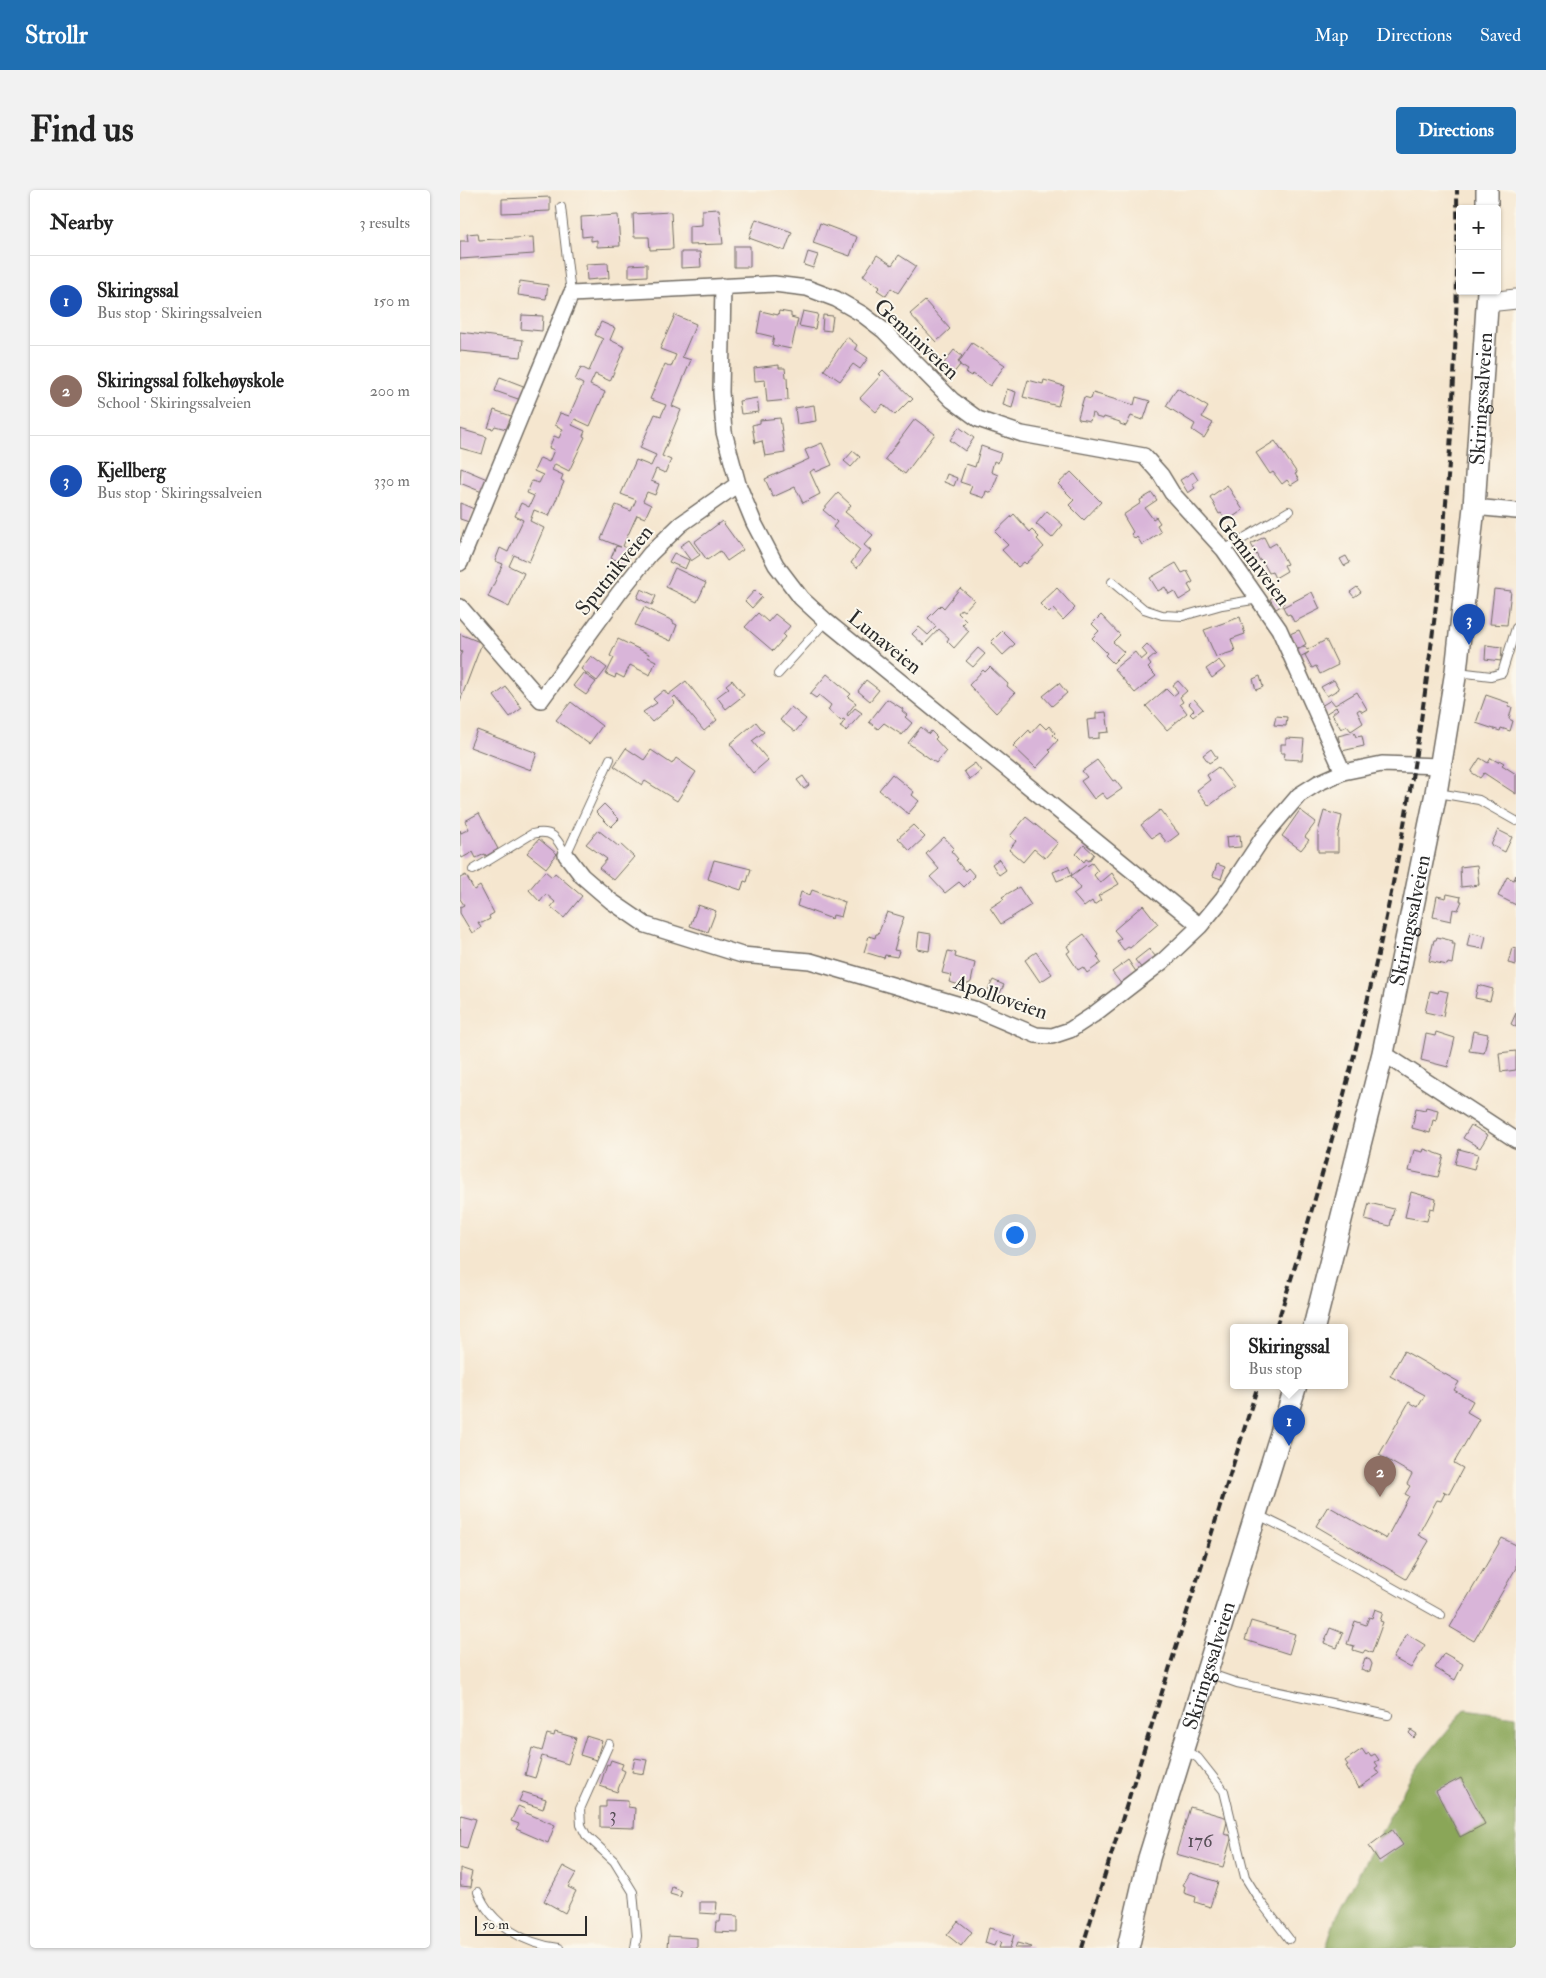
<!DOCTYPE html>
<meta charset="utf-8">
<style>
:root{--surface:#fff;--page:#f2f2f2;--text:#222;--muted:#767676;--line:#e0e0e0;--accent:#1f6fb2}
body{margin:0;font-family:"IM FELL Double Pica",serif;background:var(--page);color:var(--text)}
.controls{position:absolute;right:15px;top:15px;display:grid;overflow:hidden;border-radius:5px;box-shadow:0 1px 4px #0004}
.controls button{width:45px;height:45px;display:grid;place-items:center;padding:0;border:0;border-bottom:1px solid var(--line);background:var(--surface);color:var(--text);font:25px sans-serif}
.scale{position:absolute;left:15px;bottom:12px;width:112px;box-sizing:border-box;padding-left:5px;border:2px solid #2b2b2b;border-top:0;font-size:14px;line-height:18px;white-space:nowrap;color:#2b2b2b;-webkit-text-stroke:4px #fbf7ec;paint-order:stroke}
.you{position:absolute;left:554px;top:1044px;width:18px;height:18px;margin:-12px;border:4px solid #fff;border-radius:50%;background:#1a73e8;box-shadow:0 0 0 8px #1a73e833}
.badge{display:grid;place-items:center;width:32px;height:32px;border-radius:50%;background:var(--accent);color:#fff;font-size:16px;font-weight:700}
.pin{position:absolute;translate:-50% -41px;filter:drop-shadow(0 1px 2px #0008)}
.pin::after{content:'';position:absolute;top:26px;width:18px;height:15px;background:inherit;clip-path:polygon(0 0,100% 0,50% 100%)}
.popup{position:absolute;left:770px;top:1134px;width:118px;height:65px;box-sizing:border-box;display:grid;place-content:center;border-radius:5px;background:var(--surface);filter:drop-shadow(0 1px 4px #0005);font-size:16px;white-space:nowrap;color:var(--muted)}
.popup b{font-size:19px;color:var(--text)}
.popup::after{content:'';position:absolute;left:50%;top:100%;margin-left:-10px;border:10px solid transparent;border-top-color:var(--surface)}
.list{margin:0;padding:0;list-style:none}
h2{display:flex;justify-content:space-between;align-items:center;height:65px;margin:0;padding:0 20px;font-size:21px}
h2 small{font-size:16px;font-weight:400;color:var(--muted)}
.list li{display:grid;grid-template-columns:32px 1fr auto;gap:15px;align-items:center;box-sizing:border-box;height:90px;padding:0 20px;border-top:1px solid var(--line)}
.list b{display:block;font-size:19px;white-space:nowrap}
.list p{margin:0;font-size:16px;white-space:nowrap;color:var(--muted)}
.list em{font-size:16px;font-style:normal;color:var(--muted)}
.map{position:relative;flex:none;width:1056px;height:1758px;overflow:hidden;border-radius:5px}
header{display:flex;align-items:center;gap:30px;box-sizing:border-box;height:70px;padding:0 25px;background:var(--accent);color:#fff}
header strong{font-size:24px}
nav{display:flex;gap:28px;margin-inline-start:auto;font-size:18px}
.intro{display:flex;align-items:center;justify-content:space-between;box-sizing:border-box;height:120px;padding:0 30px}
h1{margin:0;font-size:35px}
.button{padding:12px 22px;border-radius:5px;background:var(--accent);color:#fff;font-size:18px;font-weight:700}
main{display:flex;gap:30px;padding:0 30px}
aside{flex:1;background:var(--surface);border-radius:5px;box-shadow:0 1px 4px #0004}
.map>svg:first-child{display:block}
</style>
<header>
<strong>Strollr</strong>
<nav><a>Map</a><a>Directions</a><a>Saved</a></nav>
</header>
<div class="intro"><h1>Find us</h1><a class="button">Directions</a></div>
<main>
<aside>
<h2>Nearby<small>3 results</small></h2>
<ul class="list">
<li><span class="badge" style="background:#1a4fb4">1</span><div><b>Skiringssal</b><p>Bus stop · Skiringssalveien</p></div><em>150 m</em></li>
<li><span class="badge" style="background:#8d6e63">2</span><div><b>Skiringssal folkehøyskole</b><p>School · Skiringssalveien</p></div><em>200 m</em></li>
<li><span class="badge" style="background:#1a4fb4">3</span><div><b>Kjellberg</b><p>Bus stop · Skiringssalveien</p></div><em>330 m</em></li>
</ul>
</aside>
<div class="map">
<svg width="1056" height="1758" viewBox="0 0 1056 1758">
<rect width="100%" height="100%" fill="#fbf7ec"/>
<filter id="ink" filterUnits="userSpaceOnUse"><feTurbulence type="fractalNoise" baseFrequency=".02" numOctaves="2"/><feDisplacementMap in="SourceGraphic" scale="10" xChannelSelector="R" yChannelSelector="G"/><feConvolveMatrix kernelMatrix="1 2 1 2 8 2 1 2 1" color-interpolation-filters="sRGB"/></filter>
<filter id="wash" filterUnits="userSpaceOnUse"><feTurbulence type="fractalNoise" baseFrequency=".0096" numOctaves="4" result="noise"/><feDisplacementMap in="SourceGraphic" scale="20" xChannelSelector="R" yChannelSelector="G"/><feGaussianBlur stdDeviation="1.12" result="paint"/><feColorMatrix in="noise" values="0 0 0 0 0 0 0 0 0 0 0 0 0 0 0 0 0 1.4 0 .05"/><feComposite in="paint" operator="in"/></filter>
<g filter="url(#wash)">
<rect width="100%" height="100%" fill="#f5e6cf"/>
<path fill="#8aa659" stroke="#5a6842" d="M1005,1519L1056,1526V1758H866L876,1726L954,1581Z"/>
<g id="blocks">
<path fill="#d9b5d9" d="M90,7V21L42,23V9Z
M259,19L263,54L229,55V36L242,35V20Z
M211,22L213,59L190,60L189,47H174L173,24Z
M158,25L160,56L137,57V50L131,51V46L122,47L121,27Z
M296,29L332,42L325,61L289,48Z
M360,33L397,47L390,66L353,53Z
M18,43L19,50L73,47L74,64L0,69V51H8L7,44Z
M274,56H290V77H274Z
M221,62H240L241,77L221,78Z
M348,62L358,65L353,78L344,75Z
M417,65L432,75L439,65L456,76L438,103L431,98L426,106L417,100L420,97L403,86Z
M148,73L149,88L127,90L126,74Z
M187,74V86L169,87V75Z
M60,91L88,95L86,109L58,105Z
M465,111L490,139L476,152L450,124Z
M301,121L318,125L319,121L331,123V127L338,129L331,159L312,155L314,147L297,143Z
M343,121L358,124L355,139L339,136Z
M62,125L83,126L82,141L61,139Z
M215,125L236,134L222,167L231,170L212,216L221,220L202,266L211,270L205,283L196,279L191,291L199,294L195,305L187,302L183,311L191,315L185,328L177,325L163,356L172,361L166,374L151,368L156,356L161,357L141,349L156,315L171,321L176,310L161,304L176,270L191,276L196,265L180,258L195,224L201,226L206,215L190,209L205,174L211,177L216,165L200,159Z
M363,125L373,126L371,141L362,140Z
M141,132L155,138L150,150L165,157L150,191L135,184L130,195L145,202L130,236L115,229L112,235L125,241L123,246L125,247L109,281L95,274L92,280L103,285L101,290L104,292L89,326L74,320L70,331L84,338L69,372L54,365L49,376L64,383L49,417L28,407L43,374L35,371L40,358L48,362L63,330L55,326L61,313L69,317L74,306L67,303L72,291L79,293L83,285L74,281L80,268L89,272L94,260L89,258L94,246L99,248L103,239L95,235L100,223L109,226L123,194L115,190L121,177L129,181L143,149L135,145Z
M0,142L63,150L61,167L0,161Z
M387,147L397,155L395,159L408,168L400,179L393,174L380,191L364,180Z
M512,153L545,175L530,196L513,184L511,186L506,183L508,180L500,175L499,172Z
M494,160L502,166L498,171L500,175L492,185L481,177Z
M319,175V178H325L326,187H327L328,210L307,212L305,190L295,191L294,178Z
M423,180L453,209L450,212L449,211L435,225L423,214L416,222L400,208L421,185L419,184Z
M40,187L66,197L61,210L35,201Z
M568,190L583,194L584,190L604,196L598,216L563,207Z
M717,198L748,217L742,227L753,233L744,248L732,240L735,234L706,216Z
M547,199L556,202L552,218L543,215Z
M633,203L674,215L676,207L690,211L684,229H682V230L671,226L666,236L660,234V232L644,227L643,229L636,227V225L632,223L630,231L619,229L618,227L624,207L631,209Z
M297,208L299,222L281,224L279,211Z
M354,215L356,231L337,234L335,218Z
M34,220L54,227L50,240L35,236L33,239L28,238Z
M320,228L325,263L305,266L302,251L295,253L292,235L300,233V230Z
M455,229L475,244L445,284L425,269Z
M499,237L514,248L505,261L490,250Z
M0,239L27,247L22,264L0,258Z
M815,251L837,283L835,284L839,290L831,295L827,290L822,294L813,282L810,284L796,263Z
M362,253L372,275L356,282L354,279L350,282L360,304L343,313L335,297L313,307L305,289L349,269L345,260Z
M521,256L541,263L538,273L534,271L531,282L538,285L531,303L526,301L524,308L509,303L512,296L500,292L506,274L515,277Z
M393,261L400,267L391,277L384,271Z
M1,278L27,289L22,302L0,293Z
M611,282L641,312L624,330L609,315L614,310L598,294Z
M733,282L738,290L732,294L735,298L728,303L720,290Z
M487,284L497,288L494,296L484,292Z
M767,295L783,320L767,331L761,323L759,324L750,307Z
M378,303L391,315L385,322L413,345L404,355L411,361L397,378L391,373L400,360L373,337L377,332L363,320Z
M692,303L697,310L685,318L693,329L696,327L700,333L697,335L701,342L682,355L677,347L675,349L671,344L673,342L663,325L681,313L680,310Z
M0,313L14,319L9,332L0,329Z
M587,321L603,335L592,348L576,334Z
M554,324L570,342L572,340L579,347L577,349L584,357L566,374L564,372L558,377L542,360L548,355L535,342Z
M262,331L283,360L267,371L260,361L247,370L234,352Z
M804,347L809,357L816,353L827,374L824,375L827,381L815,388L812,382L809,383L802,370L800,371L791,354Z
M229,350L240,365L231,371L220,356Z
M214,363L229,370L225,379L209,372Z
M886,366L890,373L884,376L880,369Z
M716,373L722,383L727,381L733,392L728,395L732,402L719,410L714,401L709,404L705,397L698,401L690,388Z
M215,378L246,393L237,412L206,397Z
M897,397L901,402L894,407L890,402Z
M500,398L514,410L504,421L501,419L498,423L506,431L502,435L509,441L494,458L487,451L489,448L479,439L464,455L452,444L459,437L468,445L476,437L468,428L481,415L484,418Z
M597,398L615,418L603,430L593,419L589,423L580,414Z
M181,399L196,406L192,415L177,408Z
M1034,399L1051,401L1047,435L1030,434Z
M295,400L302,407L292,418L285,411Z
M852,402L860,419L834,432L830,424L827,425L823,417Z
M818,404L824,414L816,419L810,409Z
M184,417L213,431V433L217,435L211,451L175,435Z
M298,423L308,432L315,424L330,436L323,445L325,447L313,461L285,437Z
M641,425L660,445L653,452L664,462L653,473L645,465L647,463L632,448L639,441L632,434Z
M780,427L785,444L771,449L775,461L756,467L744,440Z
M839,440L846,454L838,459L830,444Z
M542,441L555,454L543,465L531,452Z
M0,444L22,453L0,511V466L2,462L0,461Z
M158,449L189,464L188,467L196,471L190,485L170,475L164,488L156,484L155,488L146,484L154,468L150,466Z
M866,450L878,475L860,484L856,476L852,478L845,465L849,462L840,467L837,460L845,456L847,460Z
M687,454L696,464L688,471L691,475L688,478L696,486L675,503L654,479L675,462L681,470L687,465L682,459Z
M1026,455L1042,457L1041,471L1025,469Z
M518,458L525,464L513,477L506,471Z
M131,466L147,478L137,491L121,479Z
M759,470L765,478L752,488L746,479Z
M530,477L548,494L547,496L555,503L536,523L509,495L523,480L525,482Z
M123,483L136,492L126,505L113,496Z
M367,484L391,504L388,507L396,513L387,524L388,526L395,518L402,523L386,541L380,537L385,530L383,529L381,531L368,520L371,515L359,505L356,508L350,504Z
M800,486L803,497L796,500L793,489Z
M272,490L284,505L266,519L257,507L269,498L266,495Z
M406,490L419,500L410,511L398,501Z
M874,490L879,499L867,506L861,497Z
M226,491L257,530L244,541L215,506L212,509L215,513L192,532L183,522L197,513L193,509L204,500L208,505Z
M718,491L727,501L720,507L723,512L720,514L727,523L707,540L686,516L706,499L713,506L718,502L713,495Z
M599,493L607,503L592,516L583,506Z
M46,497L62,518L50,527L34,506Z
M897,502L907,519L902,522L900,519L897,521L903,533L891,541L887,536L881,539L872,524L878,519L876,517L865,524L861,516L871,510L875,515Z
M1026,505L1049,513L1048,516L1052,517L1049,529L1053,531L1050,541L1041,538L1040,541L1016,533Z
M427,509L443,519L442,521L447,525L445,527L452,533L442,545L424,533L418,539L409,532Z
M734,509L743,519L733,527L730,524L734,520L729,514Z
M111,512L142,536L129,554L96,530Z
M331,517L346,529L335,542L320,530Z
M646,522L649,542L639,543V548L629,549L627,530L636,529V523Z
M816,526L827,527L826,536L814,535Z
M296,532L304,542L292,551L308,570L293,583L270,554Z
M580,533L586,539L589,536L595,543L593,545L598,550L589,560L591,562L576,578L553,556L569,540L571,543Z
M461,537L469,544L471,541L477,547L475,549L486,561L476,573L448,553Z
M17,540L77,563L71,580L10,557Z
M894,542L896,547L902,546L904,556L882,561L878,546Z
M826,548L844,549L842,570L824,569L825,563H821V554H826Z
M166,558L184,570L191,560L212,574L216,568L236,582L217,611L185,591L182,595L154,576Z
M751,559L757,568L749,573L743,565Z
M1020,568L1028,573L1031,568L1038,572L1039,570L1044,573L1042,575L1056,584V604L1024,583L1020,588L1011,582Z
M637,570L653,591L655,590L662,599L647,609L642,603L634,609L621,591L627,587L622,581Z
M515,573L521,581L510,590L504,581Z
M758,577L774,597L749,616L737,600L750,590L747,585Z
M432,584L454,602L452,605L459,611L448,624L419,600Z
M343,586L349,595L344,599L337,590Z
M144,614L159,629L151,637L136,622Z
M700,620L719,644L707,653L699,643L692,648L681,635Z
M840,620L856,632L845,647L849,650L841,660L822,646Z
M864,621L882,626L878,645V662H858V642Z
M19,623L38,659L26,666L25,664L16,668L13,662L2,668L0,664V640L1,643L9,639L5,631Z
M566,627L598,653L585,668L574,659L563,672L549,660L556,651L550,646Z
M453,635L465,647L450,661L438,648Z
M138,640L158,656L160,654L174,667L154,690L139,678L147,669L126,654Z
M1038,640L1052,647L1045,662L1031,655Z
M780,645L781,657L767,658L766,647Z
M484,647L494,658L491,661L498,669L496,670L505,681L508,678L515,686L504,697L499,692L485,703L470,687L479,679L466,664Z
M79,649L97,664L86,678L67,663Z
M624,655L634,664L629,671L626,669L624,672L616,664Z
M539,669L546,680L539,685L532,674Z
M254,670L291,679L287,692L284,691L281,700L248,689Z
M632,673L638,681L634,685L640,693L652,683L659,694L638,706L641,710L634,715L632,711L624,717L613,704L621,698L611,686L626,675L627,676Z
M757,674L765,677L761,689L753,686Z
M1017,675L1019,695L1001,697L1000,677Z
M608,676L612,685L597,691L593,682Z
M85,681L92,687L95,683L122,706L104,728L91,717L95,712L86,704L80,712L69,700Z
M6,685L14,700L20,696L34,723L29,726L30,729L22,733L18,732L21,738L12,743L0,723V717L4,715L0,709V688Z
M1056,685V715L1038,706L1047,687L1054,690Z
M559,697L571,715L541,734L530,718L544,709L542,707Z
M352,700L385,712L381,727L373,725L372,729L337,716L341,702L350,705Z
M987,704L1001,707L1000,711H1002L998,720L993,719L991,731L973,727L977,706L986,708Z
M238,715L256,721L248,742L230,736Z
M683,715L698,734L670,758L668,757L664,760L657,751L661,748L654,740Z
M427,722L444,727L436,750H437L434,760L439,761L437,767L425,765L424,768L404,762L409,746L415,748L416,744H418Z
M459,742L471,744L469,761L457,759Z
M1010,742L1026,746L1023,759L1007,756Z
M624,744L639,765L637,767L641,773L627,783L623,777L618,780L607,763L610,761L607,756Z
M977,747L993,751L992,754H995L992,774L988,773L987,775L969,771L974,750H976Z
M1052,758L1056,759V775L1048,773Z
M689,759L697,768L683,780L675,770Z
M488,761L496,763L495,767L515,773L511,792L508,794L501,792L500,795L489,792L491,785L482,783Z
M576,762L592,784L580,792L565,770Z
M668,770L677,783L662,795L652,782Z
M533,790L544,795L536,811L525,806Z
M1018,795L1033,799L1030,811L1015,808Z
M979,800L988,802L983,826L965,822L970,801L978,803Z
M1056,823V837L1051,834Z
M1013,841L1028,844L1024,863L1009,861Z
M976,842L995,848L988,877L961,870L966,844L975,846Z
M1056,861V880L1041,882L1039,863Z
M966,917L978,920L976,931L973,930L970,943L952,938L956,918L965,920Z
M1011,935L1028,945L1020,958L1003,948Z
M964,959L984,966L978,987L949,981L954,960L963,962Z
M999,959L1018,964L1014,979L995,974Z
M951,1002L976,1009L974,1019L970,1018L967,1031L945,1027Z
M909,1013L934,1019L930,1036L905,1030Z
M944,1161L999,1192L994,1200L1013,1211L1007,1222L1019,1229L994,1273L1003,1278L989,1304L983,1301L985,1303L981,1311L977,1310L958,1345L969,1351L946,1389L856,1336L868,1316L926,1349L949,1306L945,1304L950,1296L947,1294L952,1284L919,1265L949,1212L958,1217L965,1205L930,1186Z
M1042,1348L1056,1355V1378L1014,1451L990,1437Z
M915,1419L923,1422L920,1431L923,1432L912,1463L905,1460L903,1463L893,1460L894,1456L887,1454L895,1431L906,1435L909,1427L912,1428Z
M791,1431L835,1444L829,1464L785,1450Z
M870,1438L883,1443L877,1458L864,1453Z
M947,1444L965,1455L951,1478L933,1468Z
M984,1463L1003,1474L995,1490L975,1478Z
M905,1468L910,1470L912,1474L910,1481L906,1482L901,1480Z
M951,1540L957,1544L954,1548L949,1543Z
M95,1542L116,1548L108,1574L82,1566L75,1588L65,1585L72,1558L82,1561L87,1544L94,1546Z
M126,1546L142,1551L136,1570L120,1565Z
M902,1559L906,1565L909,1563L911,1566L915,1564L919,1570L915,1572L918,1576L915,1578L919,1584L899,1598L886,1576L888,1575L885,1571Z
M175,1568L187,1570L184,1584L172,1582Z
M151,1570L163,1574L161,1579L165,1581L157,1602L140,1596L147,1574L149,1575Z
M1001,1588L1025,1634L1000,1647L976,1601Z
M63,1602L86,1609L83,1619L59,1611Z
M146,1610L168,1611V1617L175,1618L174,1638L140,1637V1617H146Z
M58,1616L65,1619L64,1622L95,1635L88,1653L56,1639L59,1634L51,1631Z
M730,1617L768,1628L764,1644L772,1646L763,1677L716,1664Z
M1,1625L16,1629L7,1658L0,1656Z
M932,1639L943,1655L919,1671L909,1656Z
M103,1676L116,1683L108,1697L116,1701L105,1723L84,1711Z
M0,1678L12,1682L10,1690L12,1691L11,1697L0,1696Z
M730,1683L758,1692L750,1717L735,1712L736,1707L724,1703L725,1696L723,1695Z
M212,1697L222,1701L220,1707L210,1704Z
M240,1712H257L256,1724L240,1723Z
M261,1725L278,1726V1743L255,1742L256,1732H260Z
M498,1731L512,1742L501,1756L487,1745Z
M529,1738L554,1745L550,1758H539L541,1752L536,1751L534,1756L525,1753Z
M208,1746L237,1748V1758H207Z
M557,1753L572,1757L571,1758H555Z"/>
</g>
</g>
<g filter="url(#ink)">
<use href="#blocks" fill-opacity="0" stroke="#726c64" stroke-width="1"/>
<g fill="none" stroke-linecap="round" stroke-linejoin="round">
<g stroke="#726c64" stroke-width="10">
<path id="service" d="M101,17L111,104
M764,360L829,321
M652,392L684,419L702,425L723,426L762,415L799,409
M998,482L1031,486L1042,483L1056,438
M318,484L366,431
M978,603L1019,610L1056,631
M106,665L150,569
M13,680L72,644C93,639 97,648 106,665
M798,1325L841,1346L981,1425
M748,1483L777,1493L928,1525
M149,1554L120,1619L121,1635L126,1645L154,1671L173,1702L177,1746L175,1758
M723,1559L738,1568L764,1601L785,1687L800,1711L829,1749
M18,1702C31,1735 65,1754 99,1758"/>
</g>
<g stroke="#726c64" stroke-width="18">
<path id="minor" d="M263,96L261,202L264,242L278,294L294,333L316,375L341,408L366,431L740,736
M1014,317L1056,321
M0,373L111,104L314,94L347,98L376,109L402,124L423,140L492,210L518,229L562,244L684,266L701,285L712,303L764,360L819,439L883,582
M0,417L81,510L159,403L190,364L221,334L278,294
M106,665L122,686L151,711L186,735L282,765L350,771L517,820L576,845L592,846L610,840L633,825L703,771L740,736L763,708L804,646L839,605L858,593L883,582L922,574L980,576
M923,863L1056,950"/>
</g>
<g stroke="#726c64" stroke-width="21">
<path id="tertiary" d="M1028,112L1056,109"/>
</g>
<g stroke="#726c64" stroke-width="24">
<g id="secondary">
<path d="M1027,0V19"/>
<path id="s1" d="M854,1137L923,863L976,603L996,481L1014,317L1028,101"/>
<path id="s2" d="M668,1758L689,1668L836,1195"/>
</g>
</g>
<use href="#service" stroke="#fff" stroke-width="8"/>
<use href="#minor" stroke="#fff" stroke-width="15"/>
<use href="#tertiary" stroke="#fff" stroke-width="19"/>
<use href="#secondary" stroke="#fff" stroke-width="21"/>
<path stroke="#2b2b2b" stroke-width="4" stroke-dasharray="8 4" stroke-linecap="butt" d="M816,1137C863,989 904,840 934,688C978,462 1000,230 997,0
M622,1758L798,1195"/>
</g>
</g>
<g text-anchor="middle" stroke-width="4" stroke-linejoin="round" paint-order="stroke">
<g font-size="19" fill="#564e56">
<text x="153" y="1631">3</text>
<text x="740" y="1657">176</text>
</g>
<g font-size="21" fill="#2b2b2b" stroke="#fbf7ec">
<text transform="translate(457 149) rotate(43)" y="7">Geminiveien</text>
<text dy="7" stroke="none"><textPath href="#s1" startOffset="945">Skiringssalveien</textPath></text>
<text transform="translate(794 370) rotate(53)" y="7">Geminiveien</text>
<text transform="translate(154 380) rotate(-51)" y="7">Sputnikveien</text>
<text transform="translate(425 452) rotate(39)" y="7">Lunaveien</text>
<text dy="7" stroke="none"><textPath href="#s1" startOffset="418">Skiringssalveien</textPath></text>
<text transform="translate(541 807) rotate(19)" y="7">Apolloveien</text>
<text dy="7" stroke="none"><textPath href="#s2" startOffset="294">Skiringssalveien</textPath></text>
</g>
</g>
</svg>
<div class="controls">
<button>+</button>
<button>−</button>
</div>
<div class="scale">50 m</div>
<div class="you"></div>
<div class="pin badge" style="left:829px;top:1256px;background:#1a4fb4">1</div>
<div class="popup"><b>Skiringssal</b>Bus stop</div>
<div class="pin badge" style="left:920px;top:1307px;background:#8d6e63">2</div>
<div class="pin badge" style="left:1009px;top:455px;background:#1a4fb4">3</div>
</div>
</main>
